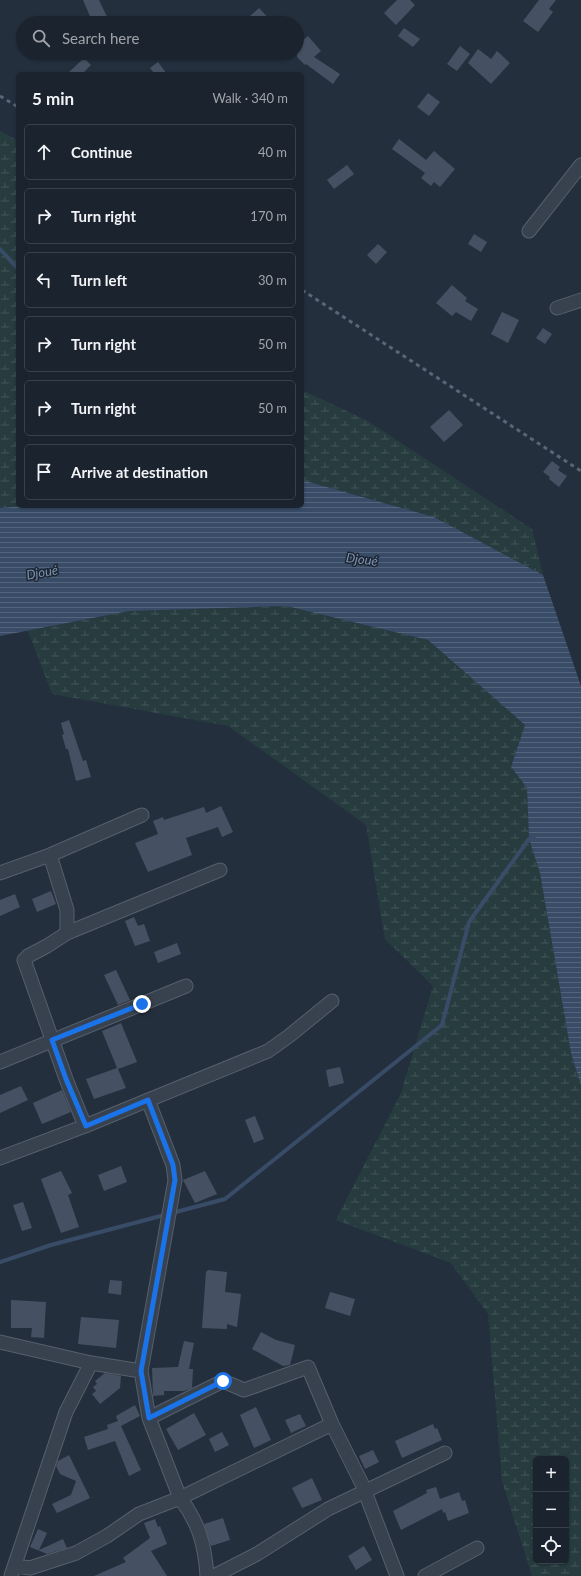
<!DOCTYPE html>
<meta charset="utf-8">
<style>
:root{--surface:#1b232e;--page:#242b36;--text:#f1f3f6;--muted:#a0a4aa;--line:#39404a}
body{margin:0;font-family:Lato,sans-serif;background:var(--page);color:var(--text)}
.controls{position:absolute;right:12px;bottom:12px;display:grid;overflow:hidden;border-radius:6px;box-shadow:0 1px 3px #0004}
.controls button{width:36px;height:36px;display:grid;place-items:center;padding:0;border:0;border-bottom:1px solid var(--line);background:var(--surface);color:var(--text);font:20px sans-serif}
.stop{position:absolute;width:12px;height:12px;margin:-9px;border:3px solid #1a73e8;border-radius:50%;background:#fff}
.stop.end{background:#1a73e8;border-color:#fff;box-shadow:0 1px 4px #0008}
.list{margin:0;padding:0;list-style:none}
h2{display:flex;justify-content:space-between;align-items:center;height:52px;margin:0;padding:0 16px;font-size:17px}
h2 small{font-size:13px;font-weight:400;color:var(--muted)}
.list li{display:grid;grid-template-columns:26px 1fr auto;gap:12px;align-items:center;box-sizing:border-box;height:56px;margin:0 8px 8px;padding:0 8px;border:1px solid var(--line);border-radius:6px}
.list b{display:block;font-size:15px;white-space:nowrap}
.list em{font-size:13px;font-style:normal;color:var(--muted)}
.icon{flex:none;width:22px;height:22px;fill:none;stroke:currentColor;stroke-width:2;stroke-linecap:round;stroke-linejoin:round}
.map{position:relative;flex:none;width:581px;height:1576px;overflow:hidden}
.search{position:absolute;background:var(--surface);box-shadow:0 1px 3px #0004;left:16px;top:16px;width:288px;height:44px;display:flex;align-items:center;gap:10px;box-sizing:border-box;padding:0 14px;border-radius:22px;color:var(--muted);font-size:15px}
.panel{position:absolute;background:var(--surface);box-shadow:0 1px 3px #0004;left:16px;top:72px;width:288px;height:436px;border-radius:6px}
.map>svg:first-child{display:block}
</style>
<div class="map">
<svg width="581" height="1576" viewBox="0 0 581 1576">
<defs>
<pattern id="wetland-marsh" width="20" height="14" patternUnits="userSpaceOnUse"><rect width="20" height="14" fill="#263c3f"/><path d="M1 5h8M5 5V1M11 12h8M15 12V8" fill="none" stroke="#435659"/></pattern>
<pattern id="water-rules" width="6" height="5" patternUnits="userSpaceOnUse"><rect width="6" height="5" fill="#394c67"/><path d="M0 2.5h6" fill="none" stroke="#53647b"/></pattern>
</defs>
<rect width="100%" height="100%" fill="#242f3e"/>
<path fill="url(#wetland-marsh)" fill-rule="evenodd" d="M0,131L18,141V506H25L0,508Z
M302,390L368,421L532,529L543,575L434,517L302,480Z
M286,606L428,640L525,725L511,767L527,788L529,839L540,873L571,1053L581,1086V1576H532L502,1481L488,1314L451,1263L336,1220L401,1093L433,986L385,939L366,825L228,726L52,694L28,631L129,611ZM536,1459H566V1561H536Z"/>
<path fill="url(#water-rules)" d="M302,480L434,517L543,575L581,686V1086L571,1053L540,873L529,839L527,788L511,767L525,725L428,640L286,606L129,611L0,636V508L25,506H302Z"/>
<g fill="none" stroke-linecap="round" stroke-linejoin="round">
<path stroke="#394c67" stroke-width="4" d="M0,249L18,269
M0,1262L51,1245L225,1199L442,1025L469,922L529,839L534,838"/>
</g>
<path fill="#455162" d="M83,0H99L110,23H93Z
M397,0H410L415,5L396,25L384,13Z
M539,0H556L549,9L553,12L538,32L523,21Z
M259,8L273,23H242Z
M404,28L420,39L413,47L398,36Z
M308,36L321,51L314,57L340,74L333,84L306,64L305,65L297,57V45Z
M460,46L470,54L457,71L447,64Z
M478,49L491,59L497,51L510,63L491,84L468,63Z
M84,58L91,65L82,74H67Z
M158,62L167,74L154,73L150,68Z
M428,93L440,102L429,116L417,107Z
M399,139L426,160L434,151L455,169L440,187L434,182L431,186L421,178L425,173L392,149Z
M347,165L354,174L334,189L327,180Z
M474,234L487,242L481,252L468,244Z
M378,244L387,252L376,264L367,255Z
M452,285L467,298L465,301L478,309L471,321L456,312L452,316L436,303Z
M502,312L519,320L508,343L491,334Z
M543,328L552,334L545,344L536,338Z
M449,410L463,425L444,442L430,427Z
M552,461L560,467L558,470L567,476L559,487L549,479L550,477L543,472Z
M69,720L83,761L86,760L91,777L76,781L68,749H66L62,735L64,734L61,723Z
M221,806L233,832L222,837L218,827L186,838L192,855L148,872L135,843L158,834L153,821L163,817L164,820L204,807L206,813Z
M51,891L56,904L37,912L32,899Z
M15,894L20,907L0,916V900Z
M134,917L138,926L144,924L150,941L135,946L125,921Z
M177,943L181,954L158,963L154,952Z
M116,970L130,1000L118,1005L104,975Z
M121,1023L137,1062L118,1069L126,1088L94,1099L86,1079L117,1068L102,1031Z
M340,1067L344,1083L329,1087L326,1070Z
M21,1086L28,1100L0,1113V1095Z
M62,1090L71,1112L42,1124L33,1103Z
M255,1116L264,1139L254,1143L245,1120Z
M121,1166L127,1182L104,1191L98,1175Z
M61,1171L72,1193L68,1195L79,1227L61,1233L41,1179Z
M205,1171L217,1194L195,1203L183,1180Z
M23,1202L32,1228L22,1231L13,1205Z
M208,1270L227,1272L225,1292L241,1294L237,1327L227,1324V1329L202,1328L206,1272Z
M110,1280L122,1281L121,1295L108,1293Z
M330,1292L355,1299L350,1316L325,1308Z
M11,1300L46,1302L44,1338L31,1337L32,1328H11Z
M81,1317L119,1320L116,1348L78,1344Z
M261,1332L276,1340L295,1345L290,1365L283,1366L252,1349Z
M184,1341L194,1343L189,1369H193L192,1388L184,1391H164V1395L153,1396L152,1368L178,1367Z
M105,1373L121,1376L120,1388L100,1404L92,1394L96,1391L93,1387L97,1384L95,1381Z
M135,1405L140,1416L121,1426L141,1470L129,1476L115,1441L88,1450L84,1437L108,1429L107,1425L118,1421L116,1416Z
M256,1407L271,1440L254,1448L240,1415Z
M194,1413L206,1435L178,1450L166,1429Z
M300,1414L306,1426L291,1433L285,1420Z
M433,1424L435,1429L437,1428L442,1440L402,1458L395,1441Z
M222,1432L229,1445L215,1452L209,1439Z
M373,1450L379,1462L365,1469L359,1456Z
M69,1455L90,1498L57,1513L52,1504L71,1495L76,1481L60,1474L56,1466L58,1461Z
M312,1478L322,1500L302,1508L292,1488Z
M436,1487L440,1499L459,1492L462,1501L465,1500L469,1513L448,1521L445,1512L443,1513L442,1509L401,1530L393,1511L427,1493L426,1490Z
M223,1518L230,1540L211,1546L204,1524Z
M155,1519L158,1527L160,1526L167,1544L151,1551L167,1576H94L126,1562L123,1558L150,1538L144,1523Z
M38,1529L47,1533L39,1550L63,1539L67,1548L47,1554L30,1547Z
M364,1546L372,1560L356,1570L348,1556Z"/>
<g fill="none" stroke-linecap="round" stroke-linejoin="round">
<g stroke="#565f6c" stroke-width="15">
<path id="minor" d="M529,231L581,165
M557,308L581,300
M50,855L67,910V933L47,946L28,956L24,960L66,1079L85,1126
M0,873L50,855L142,815
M67,933L220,870
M0,1062L186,986
M148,1100L173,1165L175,1180L141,1371L149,1418L180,1498C199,1523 205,1545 207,1576
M0,1158L85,1126L268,1051L289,1036L332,1001
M0,1342L91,1363L141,1371
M149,1418L223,1381L244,1390L308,1367L332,1424L362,1484L397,1576
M16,1566L30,1568L76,1553L107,1536L139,1514L180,1498L332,1424
M11,1576L66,1412L91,1363
M214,1576L257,1554L328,1509L445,1453
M425,1576L477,1548"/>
</g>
<use href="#minor" stroke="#38414e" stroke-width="13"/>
<path stroke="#5a6575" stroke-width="3" stroke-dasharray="4 4" stroke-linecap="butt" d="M0,96L18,107
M302,290L581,471"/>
</g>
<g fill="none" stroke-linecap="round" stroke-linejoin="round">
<path stroke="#1a73e8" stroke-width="5" d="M142,1004L52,1040L66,1079L86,1126L148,1100L173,1165L175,1180L141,1371L149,1418L223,1381"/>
</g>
<g text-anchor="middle" stroke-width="3" stroke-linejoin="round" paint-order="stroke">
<g font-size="13" font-style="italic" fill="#7c92b1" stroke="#1d2633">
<text transform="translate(362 559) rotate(7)" y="5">Djoué</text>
<text transform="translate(42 572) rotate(-10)" y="5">Djoué</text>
</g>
</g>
</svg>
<div class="controls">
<button>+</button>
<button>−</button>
<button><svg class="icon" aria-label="locate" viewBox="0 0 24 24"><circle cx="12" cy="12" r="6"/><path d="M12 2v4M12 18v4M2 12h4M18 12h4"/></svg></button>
</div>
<div class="stop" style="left:223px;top:1381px"></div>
<div class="stop end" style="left:142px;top:1004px"></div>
<div class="search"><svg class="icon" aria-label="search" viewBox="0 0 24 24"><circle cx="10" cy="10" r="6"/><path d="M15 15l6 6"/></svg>Search here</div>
<section class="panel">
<h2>5 min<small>Walk · 340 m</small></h2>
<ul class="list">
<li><svg class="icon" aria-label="ahead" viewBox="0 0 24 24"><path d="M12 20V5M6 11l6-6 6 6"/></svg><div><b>Continue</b></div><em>40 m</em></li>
<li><svg class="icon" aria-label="right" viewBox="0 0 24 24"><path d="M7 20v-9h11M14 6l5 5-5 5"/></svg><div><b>Turn right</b></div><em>170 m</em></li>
<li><svg class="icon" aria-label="left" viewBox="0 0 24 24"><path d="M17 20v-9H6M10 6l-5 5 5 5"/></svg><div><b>Turn left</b></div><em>30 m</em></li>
<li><svg class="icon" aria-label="right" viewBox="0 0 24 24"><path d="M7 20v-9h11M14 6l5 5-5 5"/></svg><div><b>Turn right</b></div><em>50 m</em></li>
<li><svg class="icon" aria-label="right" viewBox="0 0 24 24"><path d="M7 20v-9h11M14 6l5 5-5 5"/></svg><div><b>Turn right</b></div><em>50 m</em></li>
<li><svg class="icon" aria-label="arrive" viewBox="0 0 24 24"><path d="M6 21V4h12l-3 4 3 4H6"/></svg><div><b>Arrive at destination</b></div></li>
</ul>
</section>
</div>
